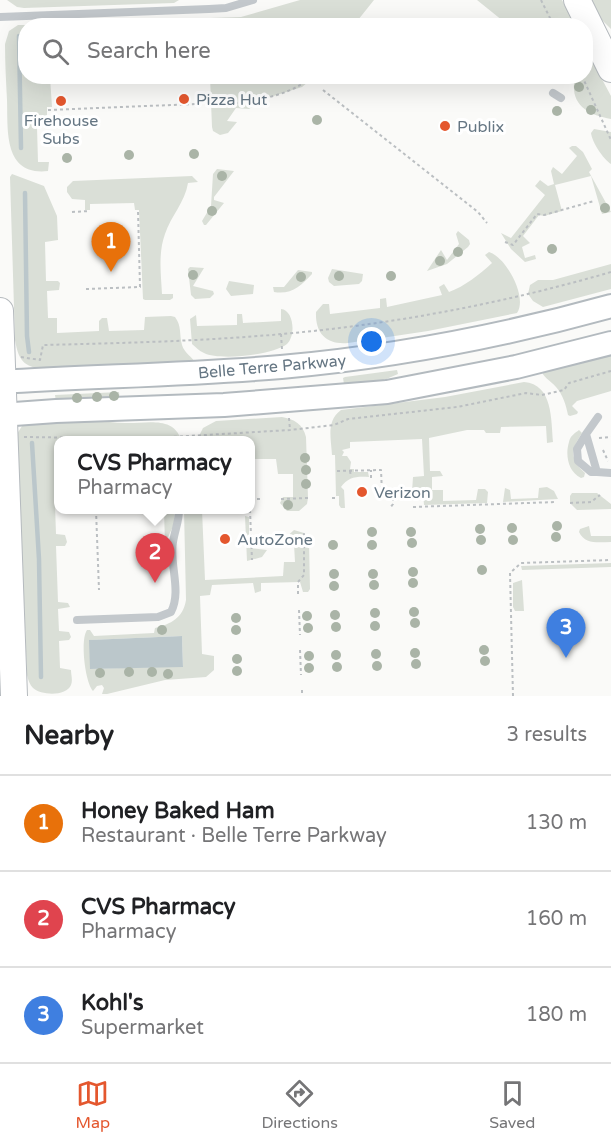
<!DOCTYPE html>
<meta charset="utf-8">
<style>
:root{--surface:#fff;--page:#f6f6f6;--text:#202124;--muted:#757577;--line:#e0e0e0;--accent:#e4572e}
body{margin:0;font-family:"Varela Round",sans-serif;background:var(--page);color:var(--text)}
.you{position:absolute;left:372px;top:342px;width:21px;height:21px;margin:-15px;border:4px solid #fff;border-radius:50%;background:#1a73e8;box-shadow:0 0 0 9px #1a73e833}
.badge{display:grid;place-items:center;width:39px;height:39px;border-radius:50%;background:var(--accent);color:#fff;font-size:20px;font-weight:700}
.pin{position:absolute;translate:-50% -50px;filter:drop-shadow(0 2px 3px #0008)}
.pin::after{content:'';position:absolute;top:32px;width:21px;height:18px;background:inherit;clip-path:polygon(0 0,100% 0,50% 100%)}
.popup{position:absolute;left:54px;top:436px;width:201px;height:78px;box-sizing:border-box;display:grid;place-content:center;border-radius:12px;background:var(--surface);filter:drop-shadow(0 2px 4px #0005);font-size:20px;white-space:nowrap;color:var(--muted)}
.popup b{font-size:22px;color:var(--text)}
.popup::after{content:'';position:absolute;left:50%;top:100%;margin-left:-12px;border:12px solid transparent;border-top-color:var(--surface)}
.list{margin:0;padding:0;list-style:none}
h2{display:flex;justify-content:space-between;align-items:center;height:78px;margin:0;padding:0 24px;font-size:26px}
h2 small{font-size:20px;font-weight:400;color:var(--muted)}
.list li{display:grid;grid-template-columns:39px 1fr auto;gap:18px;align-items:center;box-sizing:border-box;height:96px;padding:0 24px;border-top:2px solid var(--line)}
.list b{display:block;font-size:22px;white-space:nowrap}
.list p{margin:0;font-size:20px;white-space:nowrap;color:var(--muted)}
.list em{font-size:20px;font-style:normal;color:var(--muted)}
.icon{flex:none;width:33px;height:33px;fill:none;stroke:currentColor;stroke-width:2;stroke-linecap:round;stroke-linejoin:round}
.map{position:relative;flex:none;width:611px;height:696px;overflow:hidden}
.search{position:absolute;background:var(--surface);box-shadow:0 6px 24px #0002;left:18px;right:18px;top:18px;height:66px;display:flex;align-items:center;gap:15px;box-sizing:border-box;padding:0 21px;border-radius:24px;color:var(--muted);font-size:22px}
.sheet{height:366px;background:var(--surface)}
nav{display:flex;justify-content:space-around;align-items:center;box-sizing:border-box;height:84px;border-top:2px solid var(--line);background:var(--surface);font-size:16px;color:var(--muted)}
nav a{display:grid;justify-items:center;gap:3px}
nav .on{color:var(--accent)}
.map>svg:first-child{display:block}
</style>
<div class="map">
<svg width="611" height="696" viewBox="0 0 611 696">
<rect width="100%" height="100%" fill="#fafaf8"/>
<path fill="#dadfd7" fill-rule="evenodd" d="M7,0H179L174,3L24,8L17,7Z
M300,0H374L354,25H79L88,22L241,17Z
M477,0H562L575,25H508Z
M590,0H611V29L599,17Z
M18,25H44L26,26V76L50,77L52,107H47V126L37,127L38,162H49L48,171C3,176 8,130 7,100C6,81 5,63 5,44L9,31Z
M589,55L611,96V119C587,115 569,104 575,77L586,76V59Z
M210,77V76L314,77L302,87L264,99L249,109L236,108L227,121L237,122L228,133L220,135L213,131L212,127Z
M594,129L611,132V164C603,159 592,142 591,133Z
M572,146H576L583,152L592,169L589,172L611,212L602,214L591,176L555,185L562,211L544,216L539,215L523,236L530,243L522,247L525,258L535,255L536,259L525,262L511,249L501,233L511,238L545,195L535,186L540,180L548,186L554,184L551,171L553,167L562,174L577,156L569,148Z
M217,169L234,171L214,197V200L224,203L206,225H204L202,221L211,206L213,174Z
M12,174L44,186L57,216L58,240L45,242L46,281H58L60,283L59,290L47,291L48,318H57V333L99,331V321L102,318H107L109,331L144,330L145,317L171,316L175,317C182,326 179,335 182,345C184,353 193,357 196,364L48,370C26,367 19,364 15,340L10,177Z
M192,176L198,182L188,183C185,202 171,216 165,234C158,253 161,274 162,294H173V298L170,300H145L143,299L139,210H135L134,203L90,204V210H85V200L72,199L67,192V187L73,181Z
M458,231L469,240L470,244L468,247L447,264L427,271L441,250L447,260L459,244L456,234Z
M489,252C506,257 528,297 517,313L428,331L348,343C327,345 315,334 316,312L323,304H329L330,314L380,308V299L386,298L387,307L442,295L439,287L444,284L449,292C465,286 479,275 492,263L485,255Z
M611,264V289L543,307L533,301L528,294L530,285L538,280H553Z
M190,267L204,268L193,286L213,291L214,294L210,298L195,299L191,295L188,269Z
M332,269L363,274L362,281L359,284L334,286L329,282L328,278Z
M298,270L312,272V274C301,286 291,295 274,292L273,287H284Z
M229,281L254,285L253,294L231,296L226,289Z
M281,309C294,310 296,336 287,344C273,355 220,361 204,353C199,351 196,347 192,344L190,319L196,315L197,326L237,325V314H242L243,323L281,321Z
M611,352V391L577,401L572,406L578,412L577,414L570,416L568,415C566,405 563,395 556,387C550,380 543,378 541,369Z
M397,370L398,374L384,380L344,384L343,378L345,377Z
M524,382C553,384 551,420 553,442L547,443L546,426L501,427L500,433H486L484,430H467L429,438L430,471H440L443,476L432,477V490H443V501L476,500L478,489H485L488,492L487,503L424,505L423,492H412L413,477L424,476L422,439L350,442V448L342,450L344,452L342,456H347L351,462L350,469H354V472H368L369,477C357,476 348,477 341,487L344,490L345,508H341L339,505V496H336L335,455H332C331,438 326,421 341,410L445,397Z
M119,392L120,401L56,402L55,395Z
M282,417C294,419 303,424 306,437L308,498L307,504L299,511H287L280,503L283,497H293V474H278L276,459H251V440H197L203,428L216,421Z
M96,420C105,421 115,423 125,423C144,424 174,415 181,440H59V475H54L56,534L65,535L67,542L65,546H56L58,602L68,603L70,607L58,609L59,631L69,632L71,637L69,640L59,641L60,668L71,670C71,675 73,680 71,685C67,696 42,696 33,688C30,685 28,680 27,675L17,434L22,426L27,425L31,421Z
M579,430L582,433C571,450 569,458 585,473L584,477L581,478C568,472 565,455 569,442C570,436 575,433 579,430Z
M547,487L554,491L558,499L503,502L505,488L510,490L511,499L538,498L539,488Z
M572,493H597L611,504V509L577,510L570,503V496Z
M164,510H175L174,524L165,544Z
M184,510H202L205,580L283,576L284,562H295L294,544H283L282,541L294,530L304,533L309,541L310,589L308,592H303L300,582L261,583V591L255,593L253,583L212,585L210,595L200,596L202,654L214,656V670L206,677L165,680L107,694H102L104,688L102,685L97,686L93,691C85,682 80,640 87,630H90L94,636L154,633L155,628C171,624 183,618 186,600ZM182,636L183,666L90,669V640Z
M245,516L249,517V548L267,550L262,557L247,561Z
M589,526L591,536H611V542C599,542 585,545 579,532L580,529Z
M611,563V567L522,570L521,566Z
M522,580L524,611H515L513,607V583Z"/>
<path fill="#bbc7cb" d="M182,636L183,667L90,669L89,640Z"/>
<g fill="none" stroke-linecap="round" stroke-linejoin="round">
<path stroke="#bbc7cb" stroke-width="4.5" d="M19,36L21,148
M25,193L27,336L29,352
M32,443L39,559L41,677"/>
<g stroke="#b3babf" stroke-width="26">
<path id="secondary" d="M0,382C94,376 188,375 281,367C393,357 503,336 611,306
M0,415L56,411L224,405L387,392L516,367L611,343"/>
</g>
<g stroke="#b5babe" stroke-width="28">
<path id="primary" d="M577,0L611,69
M0,311L14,696"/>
</g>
<path stroke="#bbbfc2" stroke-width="2" stroke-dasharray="3 3" stroke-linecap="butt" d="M541,0L554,26
M582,76L611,140
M323,90L478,212L487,223
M211,106C241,103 284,99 309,79L310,80
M48,110L196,104
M72,212L90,211
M505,242L513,245L537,214L544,215L594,201
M86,289L140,287L138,211
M281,334L282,349
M21,357L40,360L43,345C126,343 210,341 293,333C400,323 508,302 611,272
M289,418L290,430
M24,437L100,438L112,440
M599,438L611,437
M120,440L290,430L334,425L348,419L457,407L526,393L542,395L564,390L569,383L611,371
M603,450L608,461
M337,471L381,470L382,493L393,492V504L390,508
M350,471L351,477
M371,478V470
M332,498H337
M251,499H262
M281,499L308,498
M570,503L591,502L600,495
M413,507L556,502
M96,510L99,590
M250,510L252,560
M298,594V582L304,575V533
M299,610L300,635
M300,650L301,675
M302,690V696
M513,696L510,573L521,563L611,560"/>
<path stroke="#c3c8cc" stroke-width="8" d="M0,17L209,9L226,8L253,0
M553,93L561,98
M598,417L586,434L597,472L611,473
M586,434L577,449L578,461L591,472H597
M77,620L158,617L171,612C182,591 169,564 173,542C175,530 179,521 179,510"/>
<use href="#secondary" stroke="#fff" stroke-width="22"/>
<use href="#primary" stroke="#fff" stroke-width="26"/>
</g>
<g fill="#aab4a7">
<circle cx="579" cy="87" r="5"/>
<circle cx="591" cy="110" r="5"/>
<circle cx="557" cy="111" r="5"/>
<circle cx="317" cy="120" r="5"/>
<circle cx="194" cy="154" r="5"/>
<circle cx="129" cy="155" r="5"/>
<circle cx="67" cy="158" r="5"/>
<circle cx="222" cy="176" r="5"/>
<circle cx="605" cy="208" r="5"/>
<circle cx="212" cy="211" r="5"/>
<circle cx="552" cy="249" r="5"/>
<circle cx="458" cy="252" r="5"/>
<circle cx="440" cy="261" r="5"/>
<circle cx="193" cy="275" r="5"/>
<circle cx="339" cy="276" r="5"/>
<circle cx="391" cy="276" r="5"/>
<circle cx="301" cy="277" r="5"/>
<circle cx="114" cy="396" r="5"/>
<circle cx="97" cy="397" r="5"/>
<circle cx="77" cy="398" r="5"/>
<circle cx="305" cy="458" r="5"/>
<circle cx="306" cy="470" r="5"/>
<circle cx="306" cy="484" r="5"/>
<circle cx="288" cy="505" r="5"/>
<circle cx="557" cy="526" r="5"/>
<circle cx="512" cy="528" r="5"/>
<circle cx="480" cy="529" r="5"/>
<circle cx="372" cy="532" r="5"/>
<circle cx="411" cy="532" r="5"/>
<circle cx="556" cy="537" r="5"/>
<circle cx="481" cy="540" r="5"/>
<circle cx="513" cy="540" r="5"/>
<circle cx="412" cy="543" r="5"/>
<circle cx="333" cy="545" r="5"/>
<circle cx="372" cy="545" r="5"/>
<circle cx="482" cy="570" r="5"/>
<circle cx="413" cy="572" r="5"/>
<circle cx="334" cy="574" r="5"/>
<circle cx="373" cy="574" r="5"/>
<circle cx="413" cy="583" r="5"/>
<circle cx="374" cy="585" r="5"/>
<circle cx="334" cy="586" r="5"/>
<circle cx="414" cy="612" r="5"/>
<circle cx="375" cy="613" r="5"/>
<circle cx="335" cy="615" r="5"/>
<circle cx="307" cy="616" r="5"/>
<circle cx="236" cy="618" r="5"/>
<circle cx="415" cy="623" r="5"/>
<circle cx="375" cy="626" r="5"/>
<circle cx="336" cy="627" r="5"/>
<circle cx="308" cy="628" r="5"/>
<circle cx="162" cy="630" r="5"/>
<circle cx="236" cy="630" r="5"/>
<circle cx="484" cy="650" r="5"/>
<circle cx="415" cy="653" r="5"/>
<circle cx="376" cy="654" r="5"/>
<circle cx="336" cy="655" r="5"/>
<circle cx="309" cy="656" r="5"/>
<circle cx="237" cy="659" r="5"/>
<circle cx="485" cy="661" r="5"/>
<circle cx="416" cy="664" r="5"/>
<circle cx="377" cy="666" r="5"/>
<circle cx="337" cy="667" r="5"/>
<circle cx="309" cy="668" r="5"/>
<circle cx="237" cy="671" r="5"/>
<circle cx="129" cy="672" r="5"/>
<circle cx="152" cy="672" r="5"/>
<circle cx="100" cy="673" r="5"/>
<circle cx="168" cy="674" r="5"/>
</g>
<g fill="#e4572e" stroke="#fff" stroke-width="2">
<circle cx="184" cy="99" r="6"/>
<circle cx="61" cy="101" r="6"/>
<circle cx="445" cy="126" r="6"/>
<circle cx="362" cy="492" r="6"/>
<circle cx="225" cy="539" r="6"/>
</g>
<g text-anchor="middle" stroke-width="6" stroke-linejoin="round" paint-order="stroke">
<g font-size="16" fill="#657683" stroke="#fff" text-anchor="start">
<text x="196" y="105">Pizza Hut</text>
<text x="61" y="126" text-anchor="middle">Firehouse<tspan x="61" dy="18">Subs</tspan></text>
<text x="457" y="132">Publix</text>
<text x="374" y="498">Verizon</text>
<text x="237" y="545">AutoZone</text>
</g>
<g font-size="16" fill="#657683" stroke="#fff">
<text transform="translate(272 366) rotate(-5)" y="6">Belle Terre Parkway</text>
</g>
</g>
</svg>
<div class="you"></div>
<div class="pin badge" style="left:111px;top:272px;background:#e8710a">1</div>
<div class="pin badge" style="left:155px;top:583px;background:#e0444e">2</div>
<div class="popup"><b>CVS Pharmacy</b>Pharmacy</div>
<div class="pin badge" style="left:566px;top:658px;background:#3f7fe0">3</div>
<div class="search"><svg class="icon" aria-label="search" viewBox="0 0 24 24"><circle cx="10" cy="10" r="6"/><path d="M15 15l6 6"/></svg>Search here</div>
</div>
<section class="sheet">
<h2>Nearby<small>3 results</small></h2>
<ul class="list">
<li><span class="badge" style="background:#e8710a">1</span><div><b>Honey Baked Ham</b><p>Restaurant · Belle Terre Parkway</p></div><em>130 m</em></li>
<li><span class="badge" style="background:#e0444e">2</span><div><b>CVS Pharmacy</b><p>Pharmacy</p></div><em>160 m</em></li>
<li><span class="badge" style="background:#3f7fe0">3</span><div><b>Kohl's</b><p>Supermarket</p></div><em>180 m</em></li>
</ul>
</section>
<nav>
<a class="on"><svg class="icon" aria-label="map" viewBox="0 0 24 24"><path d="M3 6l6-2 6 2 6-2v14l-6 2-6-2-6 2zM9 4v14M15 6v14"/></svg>Map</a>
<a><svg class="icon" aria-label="directions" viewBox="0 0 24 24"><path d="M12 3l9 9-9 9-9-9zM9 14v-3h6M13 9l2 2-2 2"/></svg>Directions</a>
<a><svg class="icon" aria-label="saved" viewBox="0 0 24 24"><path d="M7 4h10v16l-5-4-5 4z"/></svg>Saved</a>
</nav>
